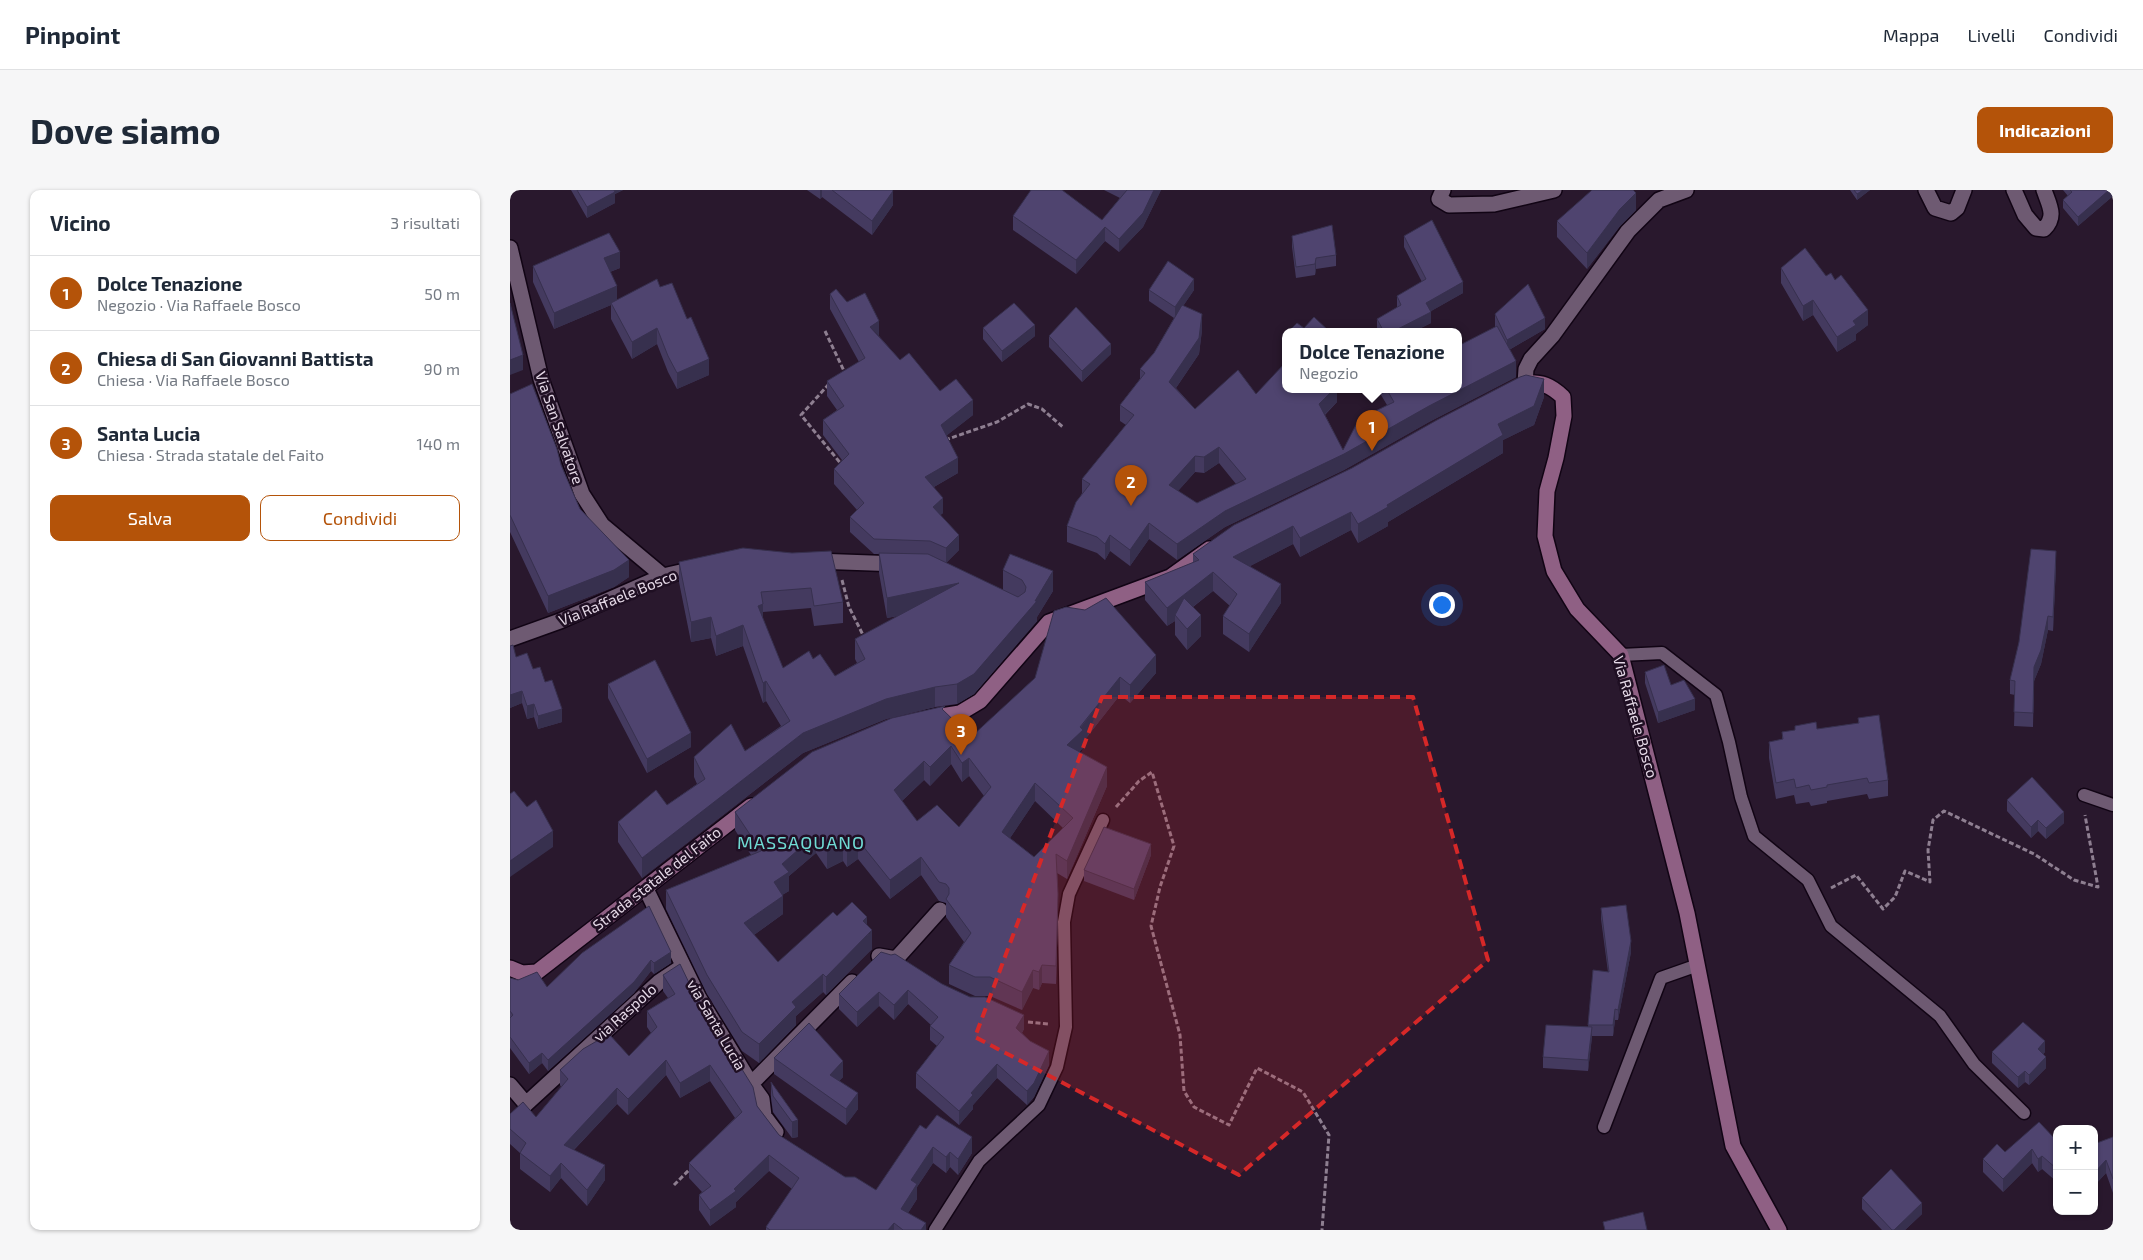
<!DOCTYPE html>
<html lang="it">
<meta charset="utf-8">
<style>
:root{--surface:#fff;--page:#f6f6f7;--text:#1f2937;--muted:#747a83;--line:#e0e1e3;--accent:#b45309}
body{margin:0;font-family:"Exo 2",sans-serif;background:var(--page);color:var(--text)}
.controls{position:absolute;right:15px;bottom:15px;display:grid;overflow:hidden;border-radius:10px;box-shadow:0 1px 4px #0004}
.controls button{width:45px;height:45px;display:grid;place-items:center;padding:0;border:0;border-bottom:1px solid var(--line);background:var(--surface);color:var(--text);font:25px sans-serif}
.you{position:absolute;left:931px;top:414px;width:18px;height:18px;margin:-12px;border:4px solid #fff;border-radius:50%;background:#1a73e8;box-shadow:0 0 0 8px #1a73e833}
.badge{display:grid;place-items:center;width:32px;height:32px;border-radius:50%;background:var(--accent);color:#fff;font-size:16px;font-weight:700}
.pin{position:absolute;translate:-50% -41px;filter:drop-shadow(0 1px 2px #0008)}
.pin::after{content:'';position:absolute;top:26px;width:18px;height:15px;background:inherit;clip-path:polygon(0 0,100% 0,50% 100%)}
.popup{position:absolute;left:772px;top:138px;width:180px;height:65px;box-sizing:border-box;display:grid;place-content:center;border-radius:10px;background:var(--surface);filter:drop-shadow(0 1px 4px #0005);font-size:16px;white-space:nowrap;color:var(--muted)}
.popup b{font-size:19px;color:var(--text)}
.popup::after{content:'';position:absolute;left:50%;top:100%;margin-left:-10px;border:10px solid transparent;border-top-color:var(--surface)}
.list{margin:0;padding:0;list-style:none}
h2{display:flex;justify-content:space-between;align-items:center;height:65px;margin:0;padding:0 20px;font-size:21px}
h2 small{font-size:16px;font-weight:400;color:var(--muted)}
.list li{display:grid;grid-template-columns:32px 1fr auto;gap:15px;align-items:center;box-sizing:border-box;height:75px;padding:0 20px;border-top:1px solid var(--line)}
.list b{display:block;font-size:19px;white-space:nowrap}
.list p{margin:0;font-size:16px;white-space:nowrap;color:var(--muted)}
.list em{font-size:16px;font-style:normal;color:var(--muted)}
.actions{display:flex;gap:10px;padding:15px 20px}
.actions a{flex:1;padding:11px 0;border:1px solid var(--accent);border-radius:10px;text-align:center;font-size:18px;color:var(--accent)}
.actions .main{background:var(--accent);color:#fff}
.map{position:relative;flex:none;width:1603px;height:1040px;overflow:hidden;border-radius:10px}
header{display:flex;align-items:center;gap:30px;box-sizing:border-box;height:70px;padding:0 25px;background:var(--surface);border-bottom:1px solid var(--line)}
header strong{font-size:24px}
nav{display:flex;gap:28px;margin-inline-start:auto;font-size:18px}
.intro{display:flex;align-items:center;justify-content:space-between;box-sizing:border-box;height:120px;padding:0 30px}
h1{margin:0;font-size:35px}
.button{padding:12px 22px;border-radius:10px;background:var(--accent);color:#fff;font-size:18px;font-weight:700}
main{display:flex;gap:30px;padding:0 30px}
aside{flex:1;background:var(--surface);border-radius:10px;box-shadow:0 1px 4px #0004}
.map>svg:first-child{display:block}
</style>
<header>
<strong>Pinpoint</strong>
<nav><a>Mappa</a><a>Livelli</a><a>Condividi</a></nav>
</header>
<div class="intro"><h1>Dove siamo</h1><a class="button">Indicazioni</a></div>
<main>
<aside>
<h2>Vicino<small>3 risultati</small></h2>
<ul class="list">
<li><span class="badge">1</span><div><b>Dolce Tenazione</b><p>Negozio · Via Raffaele Bosco</p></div><em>50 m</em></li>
<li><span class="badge">2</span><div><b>Chiesa di San Giovanni Battista</b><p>Chiesa · Via Raffaele Bosco</p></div><em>90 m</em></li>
<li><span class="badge">3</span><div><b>Santa Lucia</b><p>Chiesa · Strada statale del Faito</p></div><em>140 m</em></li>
</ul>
<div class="actions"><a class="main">Salva</a><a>Condividi</a></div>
</aside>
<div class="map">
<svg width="1603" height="1040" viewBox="0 0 1603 1040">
<rect width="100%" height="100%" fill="#29182d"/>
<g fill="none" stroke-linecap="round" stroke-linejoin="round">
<g stroke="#110414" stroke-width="15">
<path id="lane" d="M1111,465L1152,463L1206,505L1219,552L1231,607L1244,646L1298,690L1321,736L1430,826L1464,874L1514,923
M1574,605L1603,615
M1094,937L1151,788L1188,775
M425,1040L469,971L529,915L547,877L556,837L554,732L559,704L593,630"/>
</g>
<g stroke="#110414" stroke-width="18">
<path id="street" d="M933,0L929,9L939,15L984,14L1044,0
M1416,0L1425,18L1441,23L1447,18L1454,0
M1504,0L1515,25L1526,38L1534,39C1547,26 1539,15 1534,0
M0,58L31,189L72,304L92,335L153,386
M1015,193L1016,179L1021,169L1042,146L1118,41L1149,10L1176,0
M305,371L389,374
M0,449L50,431L153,386L188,378
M136,699L189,808L241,894L342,792
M369,766L386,769L430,720
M241,894L252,909L254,926L266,942
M0,895L16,914L149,792L170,778"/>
</g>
<g stroke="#110414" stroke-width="18">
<path id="secondary" d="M1015,193C1032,192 1040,195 1053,207L1054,226L1046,268L1037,301L1035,346L1044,381L1067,419L1111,465L1177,723L1223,956L1269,1040
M418,528L450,523L470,511L539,432L660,387L699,359
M0,778L12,783L27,782L241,616"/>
</g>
<path stroke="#8e7f91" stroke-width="3" stroke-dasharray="5 2.5" stroke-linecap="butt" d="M315,141L335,183
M319,194L291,225L332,275
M435,250L487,232L518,214L532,219L554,238
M332,390L339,417L354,447
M606,617L629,591L642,582L664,656L650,697L641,736L670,845L674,901L684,917L719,935L747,878L793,902L819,945L812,1040
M1321,698L1346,685L1373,719L1385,707L1395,681L1420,692L1418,660L1423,630L1434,621L1524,664L1564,690L1588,697L1575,625
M518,832L538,834
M164,995L181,978"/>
<use href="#lane" stroke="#6e5a72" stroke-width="12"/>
<use href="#street" stroke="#6e5a72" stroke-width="15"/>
<use href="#secondary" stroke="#8f6084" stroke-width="15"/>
</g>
<path fill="#443a5f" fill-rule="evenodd" d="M61,0H113L105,4V13L77,28Z
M297,0H382L383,15L362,45L312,7L310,9Z
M594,0H651L633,37L609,62L595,51L566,84L503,40V26L592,30L610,8Z
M1340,0H1360L1347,10Z
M1553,0H1603V6L1568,36L1553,18V10L1558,6Z
M1126,20L1110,36L1077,79L1047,47V31Z
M782,46L826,65V76L806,79L805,85L786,88L782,57Z
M894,46L953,103L921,121V133L903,142H868L867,140V129L887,118V106L912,92L894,57Z
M23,76L110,78L100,82L107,110L150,97L199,185L167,199L158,182L147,154L122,169L101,129V115L44,139L23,92Z
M1271,78L1316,86L1358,135L1346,144V150L1327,162L1303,125L1293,131L1271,93Z
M639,100H684L673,116L692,140L689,164L666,198L685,219L746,204L827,200V212L815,225L833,260L877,215L868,200H948L985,137V124L1035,139L999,160L1006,187L919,232L834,280L715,337L667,370L639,349L620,376L600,361L595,370L587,363L557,352V336L572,303V289L616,235L610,231V215L630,189V179L644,163L664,128L639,111ZM709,273L726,294L687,313L668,301L685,282L694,283Z
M320,104L369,146L390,170L430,201L463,225L437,245L448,283L424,297L433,323L430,325L449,360L436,373L493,400V380L543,401L527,427V431L464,504L447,514L425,517L376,529L293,563L132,688L108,652V632L157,615L187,594L184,587V567L235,561L271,536L256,511L253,513L233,456L206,466L201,448L181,452L169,392V372L233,358L333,412V433L304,436L301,418L253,422V429L273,478L303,469L325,486L347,473L345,469V449L388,426L377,428L369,383V364H364L340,342V327L347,320L324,294V279L332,270L313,245V230L327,220L317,206V191L349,172L320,119Z
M473,138L525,146L492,172L473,149Z
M776,145V168L772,164V148Z
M539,146L601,164L572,192L539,157Z
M0,204L51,275L70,319L119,387L104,397L38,423L0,342Z
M1034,207L1024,235L993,250V263L878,332V336L848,353L841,340L790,367L783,354L740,376L771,413L739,462L713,444V426L720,416L703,401L683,417L691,446L677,460L665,445V431L657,436L635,410V392L683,373V364Z
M1546,375L1543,441L1538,440L1531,474L1524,491L1523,537L1504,536L1505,505L1500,504V490Z
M0,456L6,467L23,479L35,492L52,532L28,539L24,527L17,529L12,513L0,518Z
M1135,482L1161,495L1185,520L1148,533L1135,493Z
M646,483L620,513L610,505L573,552V558L569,562L597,596L557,689L547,683L548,722L546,794L532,793L529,800L523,798L512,820L480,806H465L439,794V775L454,752L436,727V713L429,711L411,685L380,709L348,669L337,677L333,671L317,679L306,663L279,686V701L272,705L273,724L244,745L268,772L327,726L357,734L362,759L316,805L313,802L286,826V835L249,873L232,861L197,804L156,719V700L241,665L225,640V622L435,522L461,547L525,488ZM441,574L452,592L459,586L474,606L449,637L407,631L392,611L414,590L420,596ZM525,611L553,638L524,667L500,648Z
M98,494L181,557L137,583L98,508Z
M1348,528L1378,590V606L1359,609L1357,604L1317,611V613L1301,616L1299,612L1286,614L1284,605L1266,609L1259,568V552L1272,549V542L1285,541V536L1307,539L1348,533Z
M1497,610L1554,633L1536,649L1528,641L1521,648L1497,621Z
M641,665L624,710L574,691V680Z
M139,716L161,773L144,784L141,781L124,803L38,881L32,873L19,884L0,858V788L37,797Z
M1091,718L1121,762L1108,830H1105L1103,846H1082L1078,881L1033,878V867L1078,837L1083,780L1098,782L1091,729Z
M153,785L181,797L247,916L269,945L335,987L366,1000L416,939L462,963L448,985L440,977L436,983L423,973L407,997V1009L398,1023L416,1040H256V1037L282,999L259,981L226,1012V1017L200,1036L189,1020V1005L192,1002L179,988V973L225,928L200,891L170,908L156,885L118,925L107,914L64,960L95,990L77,1016L51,988L40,1002L10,979V963L0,954V924L26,927L51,897L50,895V880L119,866L141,843L137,837V821L158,808L153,801Z
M432,794L514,839L512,843L539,875L524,907L517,915L487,888L463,915V919L449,935L406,898V883L427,856L420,850V836L421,835L398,814L384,830L369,816L347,837L329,819V804Z
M1482,862H1535L1533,864L1536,878L1519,895L1515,892L1508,898L1482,873Z
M264,868L333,887L329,891L348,919L336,935L264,884Z
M261,892L288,930V947L282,948L263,922L261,908Z
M1603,947V1003L1596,983L1584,996V954Z
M1547,951V992L1532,979L1528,982L1522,973L1493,1002L1473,982V969L1495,962Z
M1352,1008L1412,1024L1395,1040H1372L1352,1019Z"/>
<path fill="#37304e" d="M101,0H113L105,4V13L77,28V17Z
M310,0H312V7L310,9Z
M644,0H651L633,37L609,62V49Z
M1353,0H1360L1347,10V4Z
M1599,0H1603V6L1568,36V27Z
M383,1V15L362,45V31Z
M1126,3V20L1110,36L1077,79V63L1110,19Z
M595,37V51L566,84V70Z
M110,62V78L94,84V68Z
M806,68V79L805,85V74Z
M684,89V100L665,128V117Z
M953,92V103L916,124V113Z
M107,96V112L101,113V115L44,139V123Z
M1303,110V125L1293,131V116Z
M1358,120V135L1346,144V150L1327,162V147L1343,131Z
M921,122V133L903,142H882Z
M692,124V140L689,164L659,208V192Z
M1035,128V139L997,161V150Z
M369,131V146L360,137Z
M525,135V146L492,172V161Z
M147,138V154L122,169V152Z
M601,154V164L572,192V181Z
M13,165V180L0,185V170Z
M199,169V185L167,199V183Z
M1006,171V187L919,232L834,280L715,337L667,370V354L715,321Z
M1034,189V207L1024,235L993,250V263L878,332V336L848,353V334L988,234Z
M819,200H827V212L809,230V214Z
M463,210V225L431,250V235Z
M709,257V273L694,283V267Z
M685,266V282L659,311V295Z
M448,268V283L415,302V287Z
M433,308V323L423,332V317Z
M841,322V340L790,367V348Z
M639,333V349L620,376V360Z
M783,336V354L723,385V367Z
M449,345V360L436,373V358Z
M600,345V361L595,370V354Z
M1546,361V375L1543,441V427Z
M119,370V387L104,397L38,423V406Z
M543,381V401L527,427V431L464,504L447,514V494L525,411Z
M703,382V401L668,428L665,425V431L657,436V418Z
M449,393V413L377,428V408Z
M771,394V413L739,462V444Z
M253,414V435L248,416Z
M691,425V446L677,460V439Z
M1538,426V440L1531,474L1524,491L1523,537L1524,477Z
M201,427V448L181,452V432Z
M233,435V456L206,466V446Z
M646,465V483L620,513V495Z
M610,487V505L573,552V558L557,574V555Z
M256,491V511L253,513V493Z
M425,497V517L376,529L293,563L132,688V668L293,543L376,509Z
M12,501V513L0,518V505Z
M1185,509V520L1148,533V522Z
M24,514V527L17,529V516Z
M52,519V532L28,539V526Z
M181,543V557L137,583V569Z
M441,556V574L420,596V577Z
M459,568V586L452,592V573Z
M414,571V590L384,618V600Z
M597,577V596L557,689V671Z
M525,593V611L492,660V642Z
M1554,622V633L1536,649V638Z
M1528,630V641L1521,648V637Z
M43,641V657L0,687V671Z
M306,644V663L279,686V701L264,710V692L272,674Z
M348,650V669L337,677V658Z
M333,653V671L317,679V660Z
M641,654V665L624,710V699Z
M411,667V685L380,709V690Z
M548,704V722L546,794V776Z
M273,706V724L234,752V733Z
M357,727V746L362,740V759L316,805V787L353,731Z
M1121,751V762L1108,830V820Z
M161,762V773L144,784V773Z
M141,770V781L124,803L38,881V870Z
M532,775V793L529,800V782Z
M523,780V798L512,820V802Z
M313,784V802L286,826V835L249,873V854L282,812Z
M398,800V814L384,830V815Z
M369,802V816L347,837V822Z
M1105,819V830L1103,846V835Z
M514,825V839L506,852V838Z
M1082,837V848L1078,881V870Z
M1535,851V862L1528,870V859Z
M539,861V875L524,907L517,915V901Z
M32,863V873L19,884V873Z
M1536,867V878L1519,895V885Z
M156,870V885L118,925V909Z
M333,871V887L320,901V885Z
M487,874V888L463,915V919L449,935V921L461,903Z
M200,875V891L170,908V893Z
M1515,881V892L1508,898V887Z
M107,898V914L54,970V955Z
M348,903V919L336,935V919Z
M288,930V947L282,948V932Z
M462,947V963L448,985V969Z
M423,957V973L407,997V1009L391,1034V1019L401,990Z
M1522,959V973L1493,1002V989Z
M440,962V977L436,983V967Z
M259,965V981L226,1012V1017L200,1036V1020Z
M1532,966V979L1528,982V969Z
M1596,970V983L1584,996V983Z
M51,973V988L40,1002V986Z
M95,975V990L77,1016V1000Z
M1412,1013V1024L1395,1040H1384Z
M384,1033V1040H378Z
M416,1033V1040H411Z"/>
<path fill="#4f446f" stroke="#37304e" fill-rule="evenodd" d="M67,0H104L105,2L77,17Z
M322,0H382L383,1L362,31Z
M521,0H552L592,30L617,0H644L633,23L609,49L595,37L566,70L503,26Z
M1082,0H1123L1126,3L1110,19L1077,63L1047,31Z
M1344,0H1353L1347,4Z
M1560,0H1599L1568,27L1553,10L1562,2Z
M922,30L953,92L916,113L921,122L882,142H874L867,129L891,115L887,106L916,89L894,46Z
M822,35L826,65L806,68L805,74L786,77L782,46Z
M99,43L110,62L94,68L107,96L44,123L23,76Z
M1295,58L1316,86L1321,83L1325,90L1331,85L1358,120L1343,131L1346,135L1327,147L1303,110L1293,116L1271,78Z
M658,71L684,89L665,117L639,100Z
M147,89L150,97L162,93L177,129L181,127L199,169L167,183L158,166L147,138L122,152L101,113Z
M1018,94L1035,128L997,150L985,124Z
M326,99L337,112L355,103L369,131L360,137L390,170L399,163L430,201L446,189L463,210L431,235L448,268L415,287L433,308L423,317L449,345L436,358L420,351L364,349L340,327L354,313L324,279L339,264L313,230L334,216L317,191L355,168L320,104Z
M0,113L13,165L0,170Z
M504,113L525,135L492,161L473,138Z
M672,115L692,124L689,148L659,192L685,219L728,180L746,204L776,172V200H823L809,214L833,260L849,229L884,212L877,200H948V156L987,136L1006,171L919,216L834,264L715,321L667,354L639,333L620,360L600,345L595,354L587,347L557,336L566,312L580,294L572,289L624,225L610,215L635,183L630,179L644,163ZM709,257L736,289L687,313L659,295L685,266L694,267Z
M566,117L601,154L572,181L539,146Z
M804,127L820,142H778L787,133L794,138Z
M776,145V152L772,148Z
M1016,185L1034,189L1024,216L988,234L993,245L877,315L878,317L848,334L841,322L790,348L783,336L723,367L771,394L739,444L713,426L727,404L703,382L657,418L635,392L689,370L683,364L724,335L842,278L927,230L1010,187Z
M22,194L47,259L51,275L70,319L119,370L104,380L38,406L0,325V204Z
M233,358L282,363L321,361L333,412L304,416L301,398L251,402L253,414L248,416L273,478L299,461L303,469L310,464L325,486L355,469L345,449L449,393L377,408L369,363L418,364L508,407L515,402L516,397L512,390L493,380L500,364L543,381L525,411H527L464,484L447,494L425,497L376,509L293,543L132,668L108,632L146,600L157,615L195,589L184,567L221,534L235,561L280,531L256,491L253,493L233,435L206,446L201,427L181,432L169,372Z
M1521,359L1546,361L1543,427L1538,426L1531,460L1524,477L1523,523L1504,522L1505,491L1500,490L1509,452Z
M596,408L646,465L620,495L610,487L570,537L573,540L557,555L597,577L557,671L546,664L548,704L546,776L532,775L529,782L523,780L512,802L480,787H465L439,775L461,743L436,709L439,704V698L436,694L429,692L411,667L380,690L348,650L337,658L333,653L317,660L306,644L272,674L279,682L264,692L273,706L234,733L268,772L323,722L327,726L342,712L357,727L353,731L362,740L316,787L313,784L282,812L286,817L249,854L232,842L197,785L156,700L251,661L225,622L302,562L382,528L435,516L432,519L461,547L525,488L544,421L556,417L575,420ZM441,556L452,573L459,568L481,597L449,637L427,615L407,631L384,600L414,571L420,577ZM525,593L563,628L524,667L492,642Z
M674,408L691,425L677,439L665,425Z
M3,455L6,467L17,463L23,479L30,477L35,492L42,490L52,519L28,526L24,514L17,516L12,501L0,505V456Z
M145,470L181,543L137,569L98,494Z
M1154,475L1161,495L1174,490L1185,509L1148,522L1135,482Z
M1369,525L1378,590L1359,593L1357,588L1317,595V597L1301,600L1299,595L1286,598L1284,589L1266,593L1259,552L1273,549L1272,542L1285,540V536L1306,532L1307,539L1349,533L1348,528Z
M1522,587L1554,622L1536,638L1528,630L1521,637L1497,610Z
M4,601L17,617L26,610L43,641L0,671V604Z
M594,637L641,654L624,699L574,680Z
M1116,715L1121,751L1108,820L1105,819L1103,835H1078L1083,780L1099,782L1091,718Z
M139,716L161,762L144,773L141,770L124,792L38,870L32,863L19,873L0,847V828L3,825L0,821V788L8,790L27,782L37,797L72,763Z
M371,762L381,765L385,764L432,794L460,807H475L514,825L506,838L520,851L539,861L524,893L517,901L487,874L461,903L463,905L449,921L406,883L434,847L420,836L428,827L398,800L384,815L369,802L347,822L329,804Z
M170,774L181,797L243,897L247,916L269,945L335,987H345L366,1000L410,935L416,939L427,925L462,947L448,969L440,962L436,967L423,957L401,990L407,994L391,1019L416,1033L411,1040H393L384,1033L378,1040H260L256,1037L289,988L259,965L224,999L226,1001L200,1020L189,1005L201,996L179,973L232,922L200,875L170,893L156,870L118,909L107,898L54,955L95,975L77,1000L51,973L40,986L10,963L16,953L0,939V924L13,912L26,927L58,889L50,880L73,859L99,844L119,866L147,837L137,821L165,804L153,785Z
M1513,832L1535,851L1528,859L1536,867L1519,885L1515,881L1508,887L1482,862Z
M299,833L333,871L320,885L348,903L336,919L264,868Z
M1036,835L1082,837L1078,870L1033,867Z
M261,892L288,930L282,932L263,906Z
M1529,932L1547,951V979L1532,966L1528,969L1522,959L1493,989L1473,969L1487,954L1495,962Z
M1603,947V989L1596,970L1584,983V954Z
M1381,979L1412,1013L1384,1040H1382L1352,1008Z
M1133,1022L1137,1040H1095L1093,1032Z"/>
<path fill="#d62828" fill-opacity="0.2" stroke="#d62828" stroke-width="4" stroke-dasharray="10 6" stroke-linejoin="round" d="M592,507H903L978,770L729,985L465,847Z"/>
<g text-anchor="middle" stroke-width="5" stroke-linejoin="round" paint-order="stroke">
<g font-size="15" fill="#e5d9e7" stroke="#1f0f23">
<text transform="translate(49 238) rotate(71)" y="5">Via San Salvatore</text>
<text transform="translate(108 408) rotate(-22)" y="5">Via Raffaele Bosco</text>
<text transform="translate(1125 527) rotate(74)" y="5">Via Raffaele Bosco</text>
<text transform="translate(147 689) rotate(-38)" y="5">Strada statale del Faito</text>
<text transform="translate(115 823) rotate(-42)" y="5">via Raspolo</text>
<text transform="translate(206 835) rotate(60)" y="5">via Santa Lucia</text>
</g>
<g font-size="18" letter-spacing="1" fill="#70dbd4" stroke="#1f0f23">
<text x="291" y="659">MASSAQUANO</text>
</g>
</g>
</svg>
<div class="controls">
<button>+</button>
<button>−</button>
</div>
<div class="you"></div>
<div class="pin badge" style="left:862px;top:261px">1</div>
<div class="popup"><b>Dolce Tenazione</b>Negozio</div>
<div class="pin badge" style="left:621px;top:316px">2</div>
<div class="pin badge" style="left:451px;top:565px">3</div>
</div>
</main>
